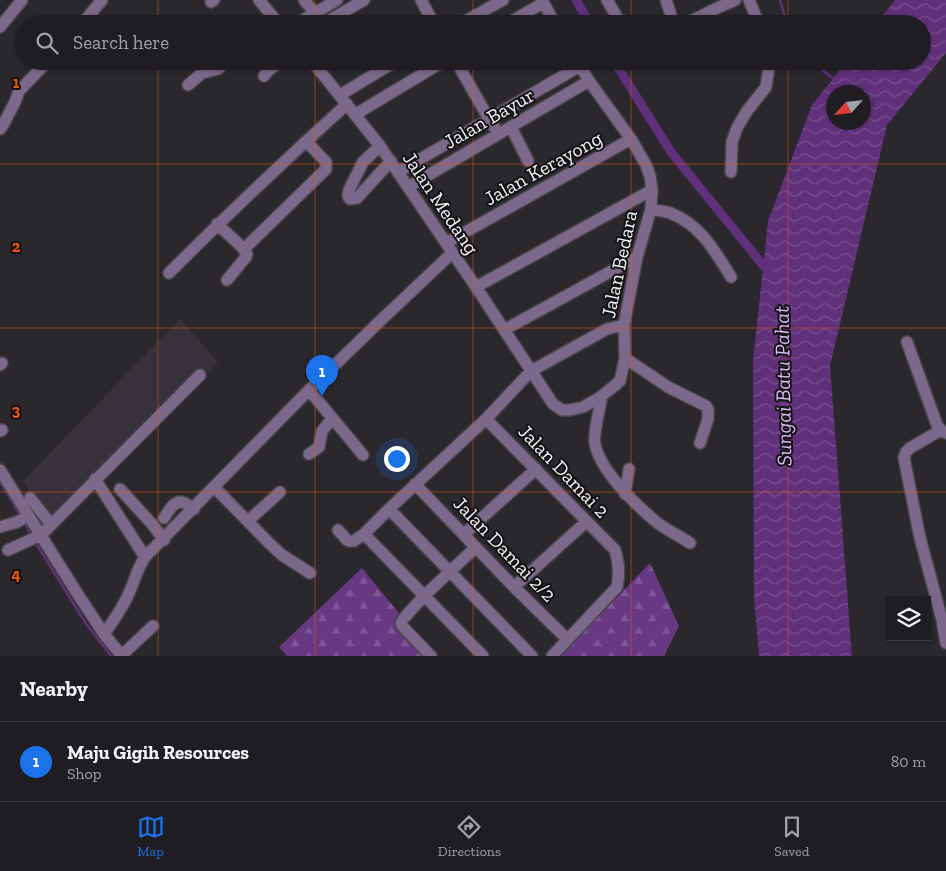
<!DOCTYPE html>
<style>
:root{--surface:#201d22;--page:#28262a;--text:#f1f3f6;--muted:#a2a2a5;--line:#3d3b40;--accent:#1a73e8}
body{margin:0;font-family:"Zilla Slab",serif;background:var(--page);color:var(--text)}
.controls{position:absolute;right:15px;bottom:15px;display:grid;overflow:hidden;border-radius:0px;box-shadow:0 1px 4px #0004}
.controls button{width:45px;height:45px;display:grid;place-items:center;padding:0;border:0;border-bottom:1px solid var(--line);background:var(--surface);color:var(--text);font:25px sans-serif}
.compass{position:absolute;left:826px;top:85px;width:45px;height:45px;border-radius:50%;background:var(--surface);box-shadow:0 1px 4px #0004;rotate:243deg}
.you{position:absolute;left:396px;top:458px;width:18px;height:18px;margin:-12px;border:4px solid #fff;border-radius:50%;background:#1a73e8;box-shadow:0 0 0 8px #1a73e833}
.badge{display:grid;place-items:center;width:32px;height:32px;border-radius:50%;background:var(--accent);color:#fff;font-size:16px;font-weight:700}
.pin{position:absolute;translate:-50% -41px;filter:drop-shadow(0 1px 2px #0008)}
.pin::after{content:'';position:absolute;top:26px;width:18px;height:15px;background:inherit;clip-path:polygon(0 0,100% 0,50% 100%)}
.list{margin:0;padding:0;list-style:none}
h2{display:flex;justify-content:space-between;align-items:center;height:65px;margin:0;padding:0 20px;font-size:21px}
h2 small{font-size:16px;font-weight:400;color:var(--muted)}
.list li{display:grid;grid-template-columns:32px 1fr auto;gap:15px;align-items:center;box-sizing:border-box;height:80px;padding:0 20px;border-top:1px solid var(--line)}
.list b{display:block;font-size:19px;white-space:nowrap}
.list p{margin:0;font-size:16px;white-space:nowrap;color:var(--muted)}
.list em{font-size:16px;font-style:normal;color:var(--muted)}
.icon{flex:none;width:28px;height:28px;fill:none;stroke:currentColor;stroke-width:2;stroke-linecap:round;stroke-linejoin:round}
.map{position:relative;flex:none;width:946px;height:656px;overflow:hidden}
.search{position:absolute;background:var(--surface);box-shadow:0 1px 4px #0004;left:15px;right:15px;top:15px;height:55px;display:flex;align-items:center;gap:12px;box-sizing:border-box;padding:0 18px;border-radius:28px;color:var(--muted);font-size:19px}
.sheet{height:145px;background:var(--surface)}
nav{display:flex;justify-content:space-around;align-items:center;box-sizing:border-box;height:70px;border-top:1px solid var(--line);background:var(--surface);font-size:14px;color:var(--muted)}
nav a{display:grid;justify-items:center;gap:2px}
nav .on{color:var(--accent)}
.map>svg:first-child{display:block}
</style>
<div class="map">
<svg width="946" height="656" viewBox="0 0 946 656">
<defs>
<pattern id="forest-firs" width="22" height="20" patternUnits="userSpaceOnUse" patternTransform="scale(1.25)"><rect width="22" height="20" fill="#683883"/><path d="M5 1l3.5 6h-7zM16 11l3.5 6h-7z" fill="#7e5595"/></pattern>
<pattern id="water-waves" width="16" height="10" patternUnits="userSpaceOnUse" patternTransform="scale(1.25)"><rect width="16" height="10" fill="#60307a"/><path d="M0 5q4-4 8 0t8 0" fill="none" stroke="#774e8e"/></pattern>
</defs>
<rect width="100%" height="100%" fill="#2a272d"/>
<path fill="#37313c" d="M180,319L218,362L51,526L23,481Z"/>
<path fill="url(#forest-firs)" d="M650,563L679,626L664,656H560Z
M362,568L434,656H287L279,647Z"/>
<path fill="url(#water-waves)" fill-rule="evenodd" d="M895,0H946V53L887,125L830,366L852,656H759L754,599L753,361L768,221L812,105L847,61H922V24H876ZM834,92H864V122H834Z"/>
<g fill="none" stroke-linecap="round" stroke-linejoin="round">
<path stroke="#60307a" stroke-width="2.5" d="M780,0L784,14L790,24
M811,61L836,81
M0,482L20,515
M24,522L31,535
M35,542L86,624L111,656"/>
<path stroke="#60307a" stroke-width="9" d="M576,0L590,24
M614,61L671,152L771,275"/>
<g stroke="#464449" stroke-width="14">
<path id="minor" d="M259,0L279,24
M304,0L315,13
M421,0L434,24
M542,0L555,24
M607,0L621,24
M666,0L674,24
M749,0L759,24
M211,2L214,0
M82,24L102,0
M296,24L337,0
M323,24L364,0
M460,24L503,0
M507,24L543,3
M686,24L713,10L735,0
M0,27L22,0
M312,61L380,146L476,287L553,404L562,410H570L583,407L599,398L613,387L620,381L625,358L624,325L637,257L651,209L652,190L650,176L646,165L631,139L589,81L577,61
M456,61L489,119L499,134
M264,76L268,71L281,61
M188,85L202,73L218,69L226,61
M340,95L396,61
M356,114L444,61
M511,127L528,161
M0,129L3,125L15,102L19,91L48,61
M380,146L363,162L349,190L348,196L350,199L357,198L391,161
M398,172L580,66
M731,172L732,142L737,128L747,111L766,87L769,67L768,61
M408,187L589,81
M651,209C658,211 664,211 670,213C700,224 715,251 731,277
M217,224L242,247L247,254L246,257L227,280
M446,243L631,139
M244,249L326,169V162L306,141
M169,273C227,215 286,159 347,104
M476,287L652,190
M504,330L637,257
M907,342L937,425L941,430L946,433
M625,358L668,387L706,406L708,409V419L700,443
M0,365L2,363
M309,390L363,455
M599,398L601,401C599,412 593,434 595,444C600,470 634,503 654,520C664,529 678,535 690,543
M486,419L615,550C619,563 620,573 617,587L552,656
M941,430L910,448L906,452L904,458L920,538L942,620L946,643
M0,431L2,430
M309,454L319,447L322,431L332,419
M0,470L77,593L104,634L122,656
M95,479L145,557
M415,484L514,587L567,639
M215,488L271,545L282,555L310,573
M120,489L152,524L164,540
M625,494L629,469
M30,498L51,524
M389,509L532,656
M164,518C168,512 173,501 182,502C186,503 191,507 194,509
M248,521L280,492
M0,527L17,522L28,516
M338,530L347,540L350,541H354L364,534L389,509L486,419L531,371L607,329L624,325
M364,534L483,656
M464,534L536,469
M8,550L41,535L200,375
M514,587L586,522
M104,634C113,621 123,608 129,593C135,580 137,569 145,557L309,390L377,324L452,253
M122,655L153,626
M431,656L403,627L401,623L404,618L424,596L476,547"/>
</g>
<use href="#minor" stroke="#7c688a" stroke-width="11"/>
</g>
<path fill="none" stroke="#e8590c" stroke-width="1" stroke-opacity="0.55" d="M158,0V24M315,0V24M473,0V24M631,0V24M788,0V24M158,61V656M315,61V656M473,61V656M631,61V656M788,61V656M0,164H946M0,328H946M0,492H946"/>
<g text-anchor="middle" stroke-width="4" stroke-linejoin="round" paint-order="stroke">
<g font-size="20" fill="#f5f3f6" stroke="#121113">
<text transform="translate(489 118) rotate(-30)" y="7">Jalan Bayur</text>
<text transform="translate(543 168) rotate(-29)" y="7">Jalan Kerayong</text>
<text transform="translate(441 203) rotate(56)" y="7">Jalan Medang</text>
<text transform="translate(619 264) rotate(-78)" y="7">Jalan Bedara</text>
<text transform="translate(564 471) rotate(46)" y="7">Jalan Damai 2</text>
<text transform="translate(505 549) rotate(46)" y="7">Jalan Damai 2/2</text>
</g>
<g font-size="21" font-style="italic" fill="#deb8f7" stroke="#121113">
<text transform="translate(783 386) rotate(-91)" y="7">Sungai Batu Pahat</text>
</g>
</g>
<g font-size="16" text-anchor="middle" font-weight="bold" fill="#e8590c" stroke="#121113" stroke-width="4" stroke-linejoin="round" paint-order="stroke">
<text x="16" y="88">1</text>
<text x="16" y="252">2</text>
<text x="16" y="416">3</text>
<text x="16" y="580">4</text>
</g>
</svg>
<div class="controls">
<button><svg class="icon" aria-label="layers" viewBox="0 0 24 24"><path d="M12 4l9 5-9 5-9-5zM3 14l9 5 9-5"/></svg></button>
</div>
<svg class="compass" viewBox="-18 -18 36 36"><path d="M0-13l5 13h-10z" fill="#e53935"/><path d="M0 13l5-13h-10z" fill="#a2a2a5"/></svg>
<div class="you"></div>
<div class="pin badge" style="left:322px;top:396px">1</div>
<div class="search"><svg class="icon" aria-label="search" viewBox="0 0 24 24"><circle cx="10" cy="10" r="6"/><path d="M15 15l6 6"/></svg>Search here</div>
</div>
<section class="sheet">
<h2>Nearby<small></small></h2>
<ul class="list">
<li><span class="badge">1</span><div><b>Maju Gigih Resources</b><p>Shop</p></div><em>80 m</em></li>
</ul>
</section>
<nav>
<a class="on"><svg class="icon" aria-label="map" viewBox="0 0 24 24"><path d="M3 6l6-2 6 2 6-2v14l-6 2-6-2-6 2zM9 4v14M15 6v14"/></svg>Map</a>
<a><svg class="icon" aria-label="directions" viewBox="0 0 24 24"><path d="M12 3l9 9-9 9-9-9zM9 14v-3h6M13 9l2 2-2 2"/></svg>Directions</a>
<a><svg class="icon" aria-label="saved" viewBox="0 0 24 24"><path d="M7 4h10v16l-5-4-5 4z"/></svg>Saved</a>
</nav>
